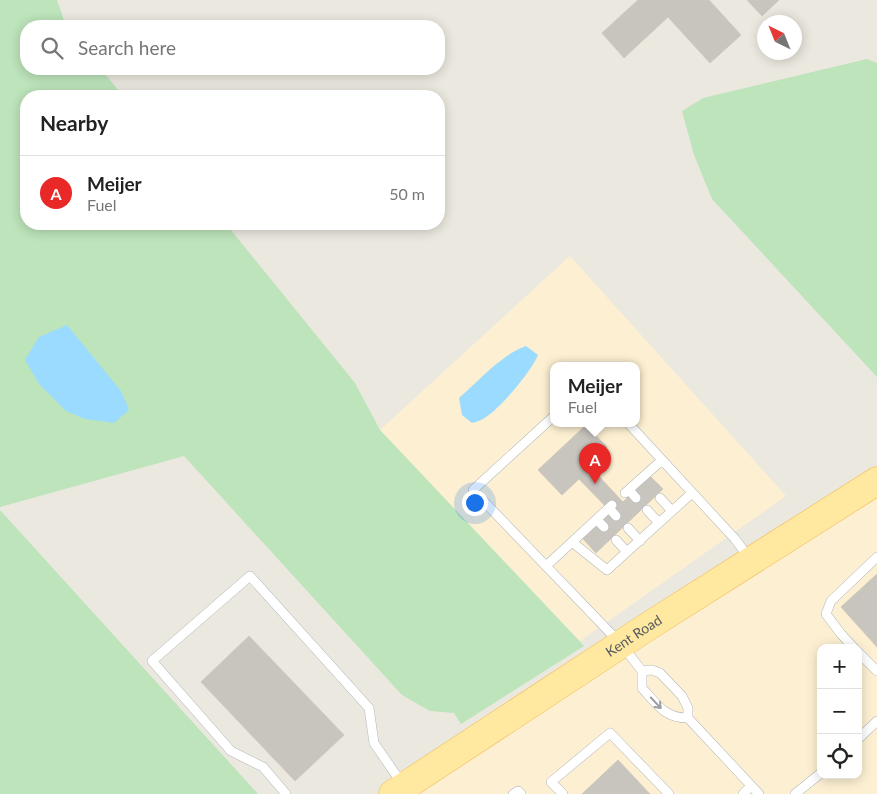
<!DOCTYPE html>
<meta charset="utf-8">
<style>
:root{--surface:#fff;--page:#f2f2f2;--text:#222;--muted:#767676;--line:#e0e0e0;--accent:#e82928}
body{margin:0;font-family:Lato,sans-serif;background:var(--page);color:var(--text)}
.controls{position:absolute;right:15px;bottom:15px;display:grid;overflow:hidden;border-radius:10px;box-shadow:0 2px 12px #0003}
.controls button{width:45px;height:45px;display:grid;place-items:center;padding:0;border:0;border-bottom:1px solid var(--line);background:var(--surface);color:var(--text);font:25px sans-serif}
.compass{position:absolute;left:757px;top:15px;width:45px;height:45px;border-radius:50%;background:var(--surface);box-shadow:0 2px 12px #0003;rotate:317deg}
.you{position:absolute;left:474px;top:502px;width:18px;height:18px;margin:-12px;border:4px solid #fff;border-radius:50%;background:#1a73e8;box-shadow:0 0 0 8px #1a73e833}
.badge{display:grid;place-items:center;width:32px;height:32px;border-radius:50%;background:var(--accent);color:#fff;font-size:16px;font-weight:700}
.pin{position:absolute;translate:-50% -41px;filter:drop-shadow(0 1px 2px #0008)}
.pin::after{content:'';position:absolute;top:26px;width:18px;height:15px;background:inherit;clip-path:polygon(0 0,100% 0,50% 100%)}
.popup{position:absolute;left:550px;top:362px;width:90px;height:65px;box-sizing:border-box;display:grid;place-content:center;border-radius:10px;background:var(--surface);filter:drop-shadow(0 1px 4px #0005);font-size:16px;white-space:nowrap;color:var(--muted)}
.popup b{font-size:19px;color:var(--text)}
.popup::after{content:'';position:absolute;left:50%;top:100%;margin-left:-10px;border:10px solid transparent;border-top-color:var(--surface)}
.list{margin:0;padding:0;list-style:none}
h2{display:flex;justify-content:space-between;align-items:center;height:65px;margin:0;padding:0 20px;font-size:21px}
h2 small{font-size:16px;font-weight:400;color:var(--muted)}
.list li{display:grid;grid-template-columns:32px 1fr auto;gap:15px;align-items:center;box-sizing:border-box;height:75px;padding:0 20px;border-top:1px solid var(--line)}
.list b{display:block;font-size:19px;white-space:nowrap}
.list p{margin:0;font-size:16px;white-space:nowrap;color:var(--muted)}
.list em{font-size:16px;font-style:normal;color:var(--muted)}
.icon{flex:none;width:28px;height:28px;fill:none;stroke:currentColor;stroke-width:2;stroke-linecap:round;stroke-linejoin:round}
.map{position:relative;flex:none;width:877px;height:794px;overflow:hidden}
.search{position:absolute;background:var(--surface);box-shadow:0 2px 12px #0003;left:20px;top:20px;width:425px;height:55px;display:flex;align-items:center;gap:12px;box-sizing:border-box;padding:0 18px;border-radius:20px;color:var(--muted);font-size:19px}
.panel{position:absolute;background:var(--surface);box-shadow:0 2px 12px #0003;left:20px;top:90px;width:425px;height:140px;border-radius:20px}
.map>svg:first-child{display:block}
</style>
<div class="map">
<svg width="877" height="794" viewBox="0 0 877 794">
<rect width="100%" height="100%" fill="#ebe8df"/>
<path fill="#fdf0d2" fill-rule="evenodd" d="M570,256L786,496L580,641L380,430ZM554,365H636V423H554Z
M877,491V794H403ZM821,648H858V775H821Z"/>
<path fill="#bde4ba" d="M0,0H57L66,26H26V69H101L123,96H26V224H226L355,383L380,430L584,646L461,724L454,713L430,711L402,695L184,456L0,507Z
M867,59L877,63V377L712,199L694,155L682,111L703,98Z
M0,510L258,794H0Z"/>
<path fill="#9bdbff" d="M67,325L121,391L129,410L114,423L85,419L66,411L39,384L25,360L39,337Z
M526,346L538,355C531,372 499,410 483,419C480,421 475,422 472,423L462,415L459,398C480,380 501,355 526,346Z"/>
<path fill="#c8c4be" stroke="#d0c9bd" d="M638,0H709L741,35L710,63L668,17L624,58L602,33Z
M747,0H779L762,16Z
M586,425L607,447L601,453L606,458L593,470L623,502L650,476L663,489L596,553L583,539L611,512L579,479L562,495L538,470Z
M877,574V647L841,607Z
M249,636L344,735L295,781L201,682Z
M618,760L650,794H582Z"/>
<g fill="none" stroke-linecap="round" stroke-linejoin="round">
<g stroke="#b2b6ba" stroke-width="10">
<path id="lane" d="M554,416L473,490L621,644L642,671V688C657,704 664,718 688,718
M628,423L735,539L750,559
M629,490L636,498
M625,493L662,460
M660,498L672,511
M609,508L616,516
M647,510L659,523
M597,520L604,527
M628,528L640,541
M616,540L627,552
M572,542L607,570L692,493
M546,566L612,505
M854,648L841,634L826,614L831,601L877,557
M858,652L877,671
M642,671L652,670L660,673L682,696L688,708V718L759,794
M858,739L877,721
M286,794L263,767L231,751L152,661L250,576L369,708L374,743L403,785
M513,794L518,791L521,794
M563,794L551,782L610,733L669,794
M743,794L751,786
M795,794L821,773"/>
</g>
<g stroke="#f0b853" stroke-width="29">
<g id="primary">
<path id="s1" d="M393,794L644,629L877,481"/>
</g>
</g>
<use href="#lane" stroke="#fff" stroke-width="9"/>
<use href="#primary" stroke="#ffe8a0" stroke-width="28"/>
</g>
<defs><path id="oneway-shaft" d="M-6 0H5M1.5-3L5.5 0L1.5 3" fill="none" stroke-width="1.6" stroke-linecap="round" stroke-linejoin="round" transform="scale(1.25)"/></defs>
<use stroke="#9b9da0" href="#oneway-shaft" transform="translate(656 703) rotate(47)"/>
<g text-anchor="middle" stroke-width="4.5" stroke-linejoin="round" paint-order="stroke">
<g font-size="14" fill="#585c60" stroke="#fff">
<text dy="5" stroke="none"><textPath href="#s1" startOffset="288">Kent Road</textPath></text>
</g>
</g>
</svg>
<div class="controls">
<button>+</button>
<button>−</button>
<button><svg class="icon" aria-label="locate" viewBox="0 0 24 24"><circle cx="12" cy="12" r="6"/><path d="M12 2v4M12 18v4M2 12h4M18 12h4"/></svg></button>
</div>
<svg class="compass" viewBox="-18 -18 36 36"><path d="M0-13l5 13h-10z" fill="#e53935"/><path d="M0 13l5-13h-10z" fill="#767676"/></svg>
<div class="you"></div>
<div class="pin badge" style="left:595px;top:484px">A</div>
<div class="popup"><b>Meijer</b>Fuel</div>
<div class="search"><svg class="icon" aria-label="search" viewBox="0 0 24 24"><circle cx="10" cy="10" r="6"/><path d="M15 15l6 6"/></svg>Search here</div>
<section class="panel">
<h2>Nearby<small></small></h2>
<ul class="list">
<li><span class="badge">A</span><div><b>Meijer</b><p>Fuel</p></div><em>50 m</em></li>
</ul>
</section>
</div>
